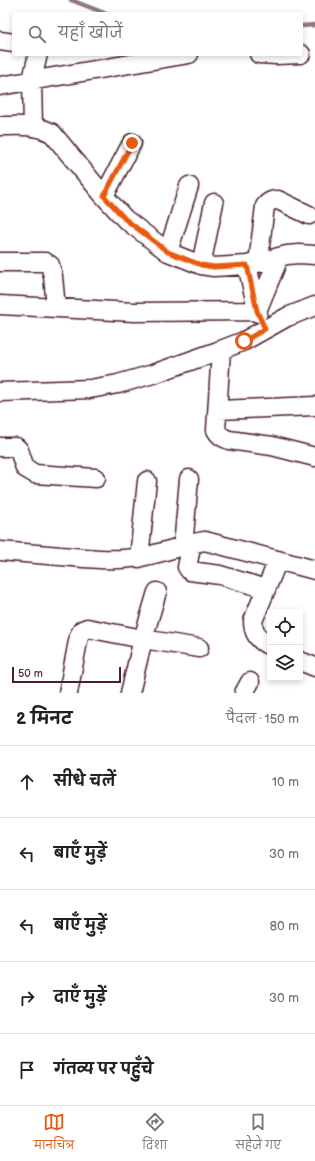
<!DOCTYPE html>
<html lang="hi">
<meta charset="utf-8">
<style>
:root{--surface:#fff;--page:#f2f2f2;--text:#222;--muted:#767676;--line:#e0e0e0;--accent:#ea580c}
body{margin:0;font-family:"Balsamiq Sans","Playpen Sans Deva",sans-serif;background:var(--page);color:var(--text)}
.controls{position:absolute;right:12px;bottom:12px;display:grid;overflow:hidden;border-radius:4px;box-shadow:0 2px 6px #0003}
.controls button{width:36px;height:36px;display:grid;place-items:center;padding:0;border:0;border-bottom:1px solid var(--line);background:var(--surface);color:var(--text);font:20px sans-serif}
.scale{position:absolute;left:12px;bottom:10px;width:109px;box-sizing:border-box;padding-left:4px;border:2px solid #4a1f2b;border-top:0;font-size:11px;line-height:14px;white-space:nowrap;color:#4a1f2b;-webkit-text-stroke:3px #fff;paint-order:stroke}
.stop{position:absolute;width:12px;height:12px;margin:-9px;border:3px solid #ea580c;border-radius:50%;background:#fff}
.stop.end{background:#ea580c;border-color:#fff;box-shadow:0 1px 4px #0008}
.list{margin:0;padding:0;list-style:none}
h2{display:flex;justify-content:space-between;align-items:center;height:52px;margin:0;padding:0 16px;font-size:17px}
h2 small{font-size:13px;font-weight:400;color:var(--muted)}
.list li{display:grid;grid-template-columns:26px 1fr auto;gap:12px;align-items:center;box-sizing:border-box;height:72px;padding:0 16px;border-top:1px solid var(--line)}
.list b{display:block;font-size:15px;white-space:nowrap}
.list em{font-size:13px;font-style:normal;color:var(--muted)}
.icon{flex:none;width:22px;height:22px;fill:none;stroke:currentColor;stroke-width:2;stroke-linecap:round;stroke-linejoin:round}
.map{position:relative;flex:none;width:315px;height:693px;overflow:hidden}
.search{position:absolute;background:var(--surface);box-shadow:0 2px 6px #0003;left:12px;right:12px;top:12px;height:44px;display:flex;align-items:center;gap:10px;box-sizing:border-box;padding:0 14px;border-radius:4px;color:var(--muted);font-size:15px}
.sheet{height:412px;background:var(--surface)}
nav{display:flex;justify-content:space-around;align-items:center;box-sizing:border-box;height:56px;border-top:1px solid var(--line);background:var(--surface);font-size:11px;color:var(--muted)}
nav a{display:grid;justify-items:center;gap:2px}
nav .on{color:var(--accent)}
.map>svg:first-child{display:block}
</style>
<div class="map">
<svg width="315" height="693" viewBox="0 0 315 693">
<rect width="100%" height="100%" fill="#fff"/>
<filter id="ink" filterUnits="userSpaceOnUse"><feTurbulence type="fractalNoise" baseFrequency=".025" numOctaves="2"/><feDisplacementMap in="SourceGraphic" scale="8" xChannelSelector="R" yChannelSelector="G"/><feConvolveMatrix kernelMatrix="1 2 1 2 8 2 1 2 1" color-interpolation-filters="sRGB"/></filter>
<g filter="url(#ink)">
<g fill="none" stroke-linecap="round" stroke-linejoin="round">
<path stroke="#91787e" stroke-width="4.5" d="M71,0L107,14
M301,26L315,25"/>
<g stroke="#4a1f2b" stroke-width="21">
<path id="minor" d="M0,41L14,43
M259,54L276,55L301,54
M0,86L189,54
M0,126C20,126 34,124 52,133L104,196L125,219L168,252L201,265L214,267L247,265L287,255L299,254L315,255
M33,126L32,80L38,54
M104,196L132,143
M168,252L189,186
M0,262H45L50,265L53,276L56,308
M258,263L265,206C269,201 272,200 278,200L309,215
M201,265L214,203
M247,265L258,313
M0,305L134,312L257,311L276,265
M221,350L216,430C219,436 223,438 229,440L272,446L315,457
M0,392L90,389L118,384L153,374L221,350L244,341L287,317L315,306
M218,410L315,406
M0,447H16L19,450L25,468L35,474L96,478
M192,543L187,567L190,571L220,575L266,589
M183,547L189,479
M0,551C24,553 49,555 73,557C95,559 118,561 140,557C162,554 183,544 205,541L315,570
M139,558L147,481
M157,592L143,639L199,648
M270,646C259,641 253,633 253,621L278,560
M300,661L315,667
M68,693L79,636L82,630L87,628L143,639L130,693
M244,693L250,682"/>
</g>
<use href="#minor" stroke="#fff" stroke-width="18"/>
</g>
</g>
<g fill="none" stroke-linecap="round" stroke-linejoin="round" filter="url(#ink)">
<path stroke="#ea580c" stroke-width="5" d="M132,143L104,196L125,219L168,252L201,265L214,267L247,265L257,311L265,329L244,341"/>
</g>
</svg>
<div class="controls">
<button><svg class="icon" aria-label="locate" viewBox="0 0 24 24"><circle cx="12" cy="12" r="6"/><path d="M12 2v4M12 18v4M2 12h4M18 12h4"/></svg></button>
<button><svg class="icon" aria-label="layers" viewBox="0 0 24 24"><path d="M12 4l9 5-9 5-9-5zM3 14l9 5 9-5"/></svg></button>
</div>
<div class="scale">50 m</div>
<div class="stop" style="left:244px;top:341px"></div>
<div class="stop end" style="left:132px;top:143px"></div>
<div class="search"><svg class="icon" aria-label="search" viewBox="0 0 24 24"><circle cx="10" cy="10" r="6"/><path d="M15 15l6 6"/></svg>यहाँ खोजें</div>
</div>
<section class="sheet">
<h2>2 मिनट<small>पैदल · 150 m</small></h2>
<ul class="list">
<li><svg class="icon" aria-label="ahead" viewBox="0 0 24 24"><path d="M12 20V5M6 11l6-6 6 6"/></svg><div><b>सीधे चलें</b></div><em>10 m</em></li>
<li><svg class="icon" aria-label="left" viewBox="0 0 24 24"><path d="M17 20v-9H6M10 6l-5 5 5 5"/></svg><div><b>बाएँ मुड़ें</b></div><em>30 m</em></li>
<li><svg class="icon" aria-label="left" viewBox="0 0 24 24"><path d="M17 20v-9H6M10 6l-5 5 5 5"/></svg><div><b>बाएँ मुड़ें</b></div><em>80 m</em></li>
<li><svg class="icon" aria-label="right" viewBox="0 0 24 24"><path d="M7 20v-9h11M14 6l5 5-5 5"/></svg><div><b>दाएँ मुड़ें</b></div><em>30 m</em></li>
<li><svg class="icon" aria-label="arrive" viewBox="0 0 24 24"><path d="M6 21V4h12l-3 4 3 4H6"/></svg><div><b>गंतव्य पर पहुँचे</b></div></li>
</ul>
</section>
<nav>
<a class="on"><svg class="icon" aria-label="map" viewBox="0 0 24 24"><path d="M3 6l6-2 6 2 6-2v14l-6 2-6-2-6 2zM9 4v14M15 6v14"/></svg>मानचित्र</a>
<a><svg class="icon" aria-label="directions" viewBox="0 0 24 24"><path d="M12 3l9 9-9 9-9-9zM9 14v-3h6M13 9l2 2-2 2"/></svg>दिशा</a>
<a><svg class="icon" aria-label="saved" viewBox="0 0 24 24"><path d="M7 4h10v16l-5-4-5 4z"/></svg>सहेजे गए</a>
</nav>
